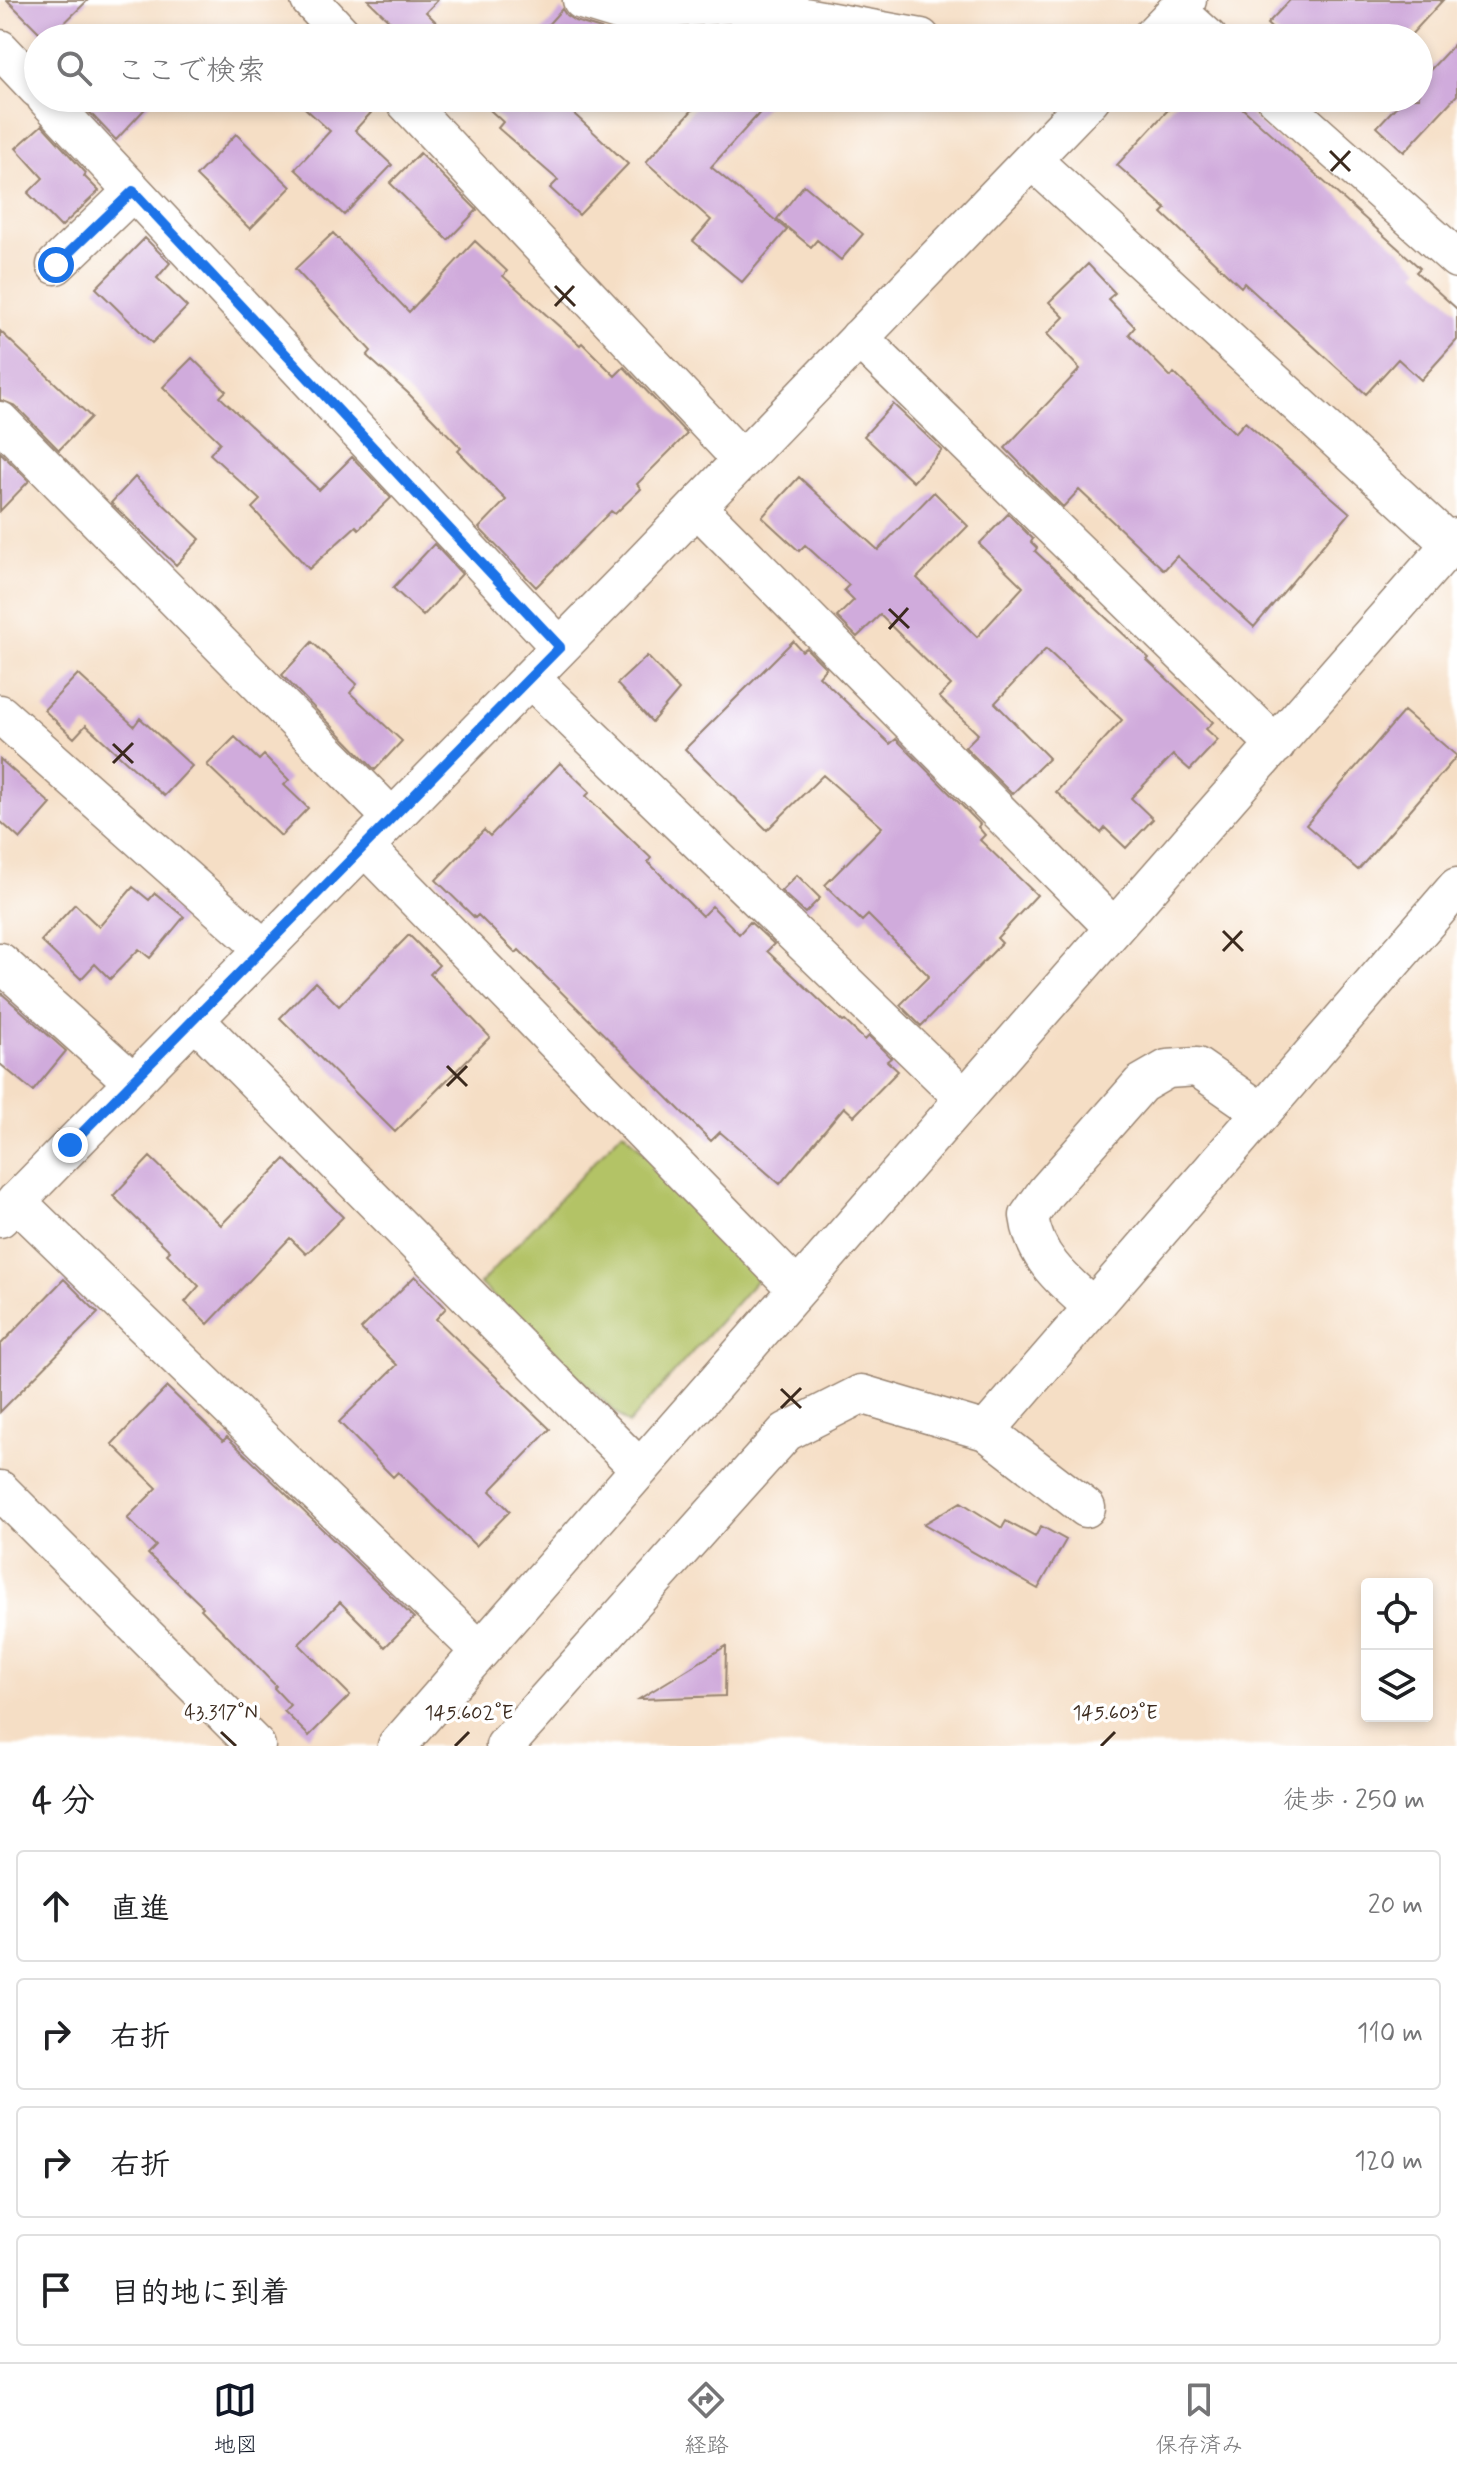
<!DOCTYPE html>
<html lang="ja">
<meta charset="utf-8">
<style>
:root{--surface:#fff;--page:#f6f6f6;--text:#202124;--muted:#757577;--line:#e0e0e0;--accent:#111827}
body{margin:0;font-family:Mynerve,"Klee One",sans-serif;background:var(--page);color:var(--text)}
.controls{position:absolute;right:24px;bottom:24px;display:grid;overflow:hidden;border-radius:8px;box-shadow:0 4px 12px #0003}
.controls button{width:72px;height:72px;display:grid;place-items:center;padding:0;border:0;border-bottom:2px solid var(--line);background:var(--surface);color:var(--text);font:40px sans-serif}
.stop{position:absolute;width:24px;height:24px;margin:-18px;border:6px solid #1a73e8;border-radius:50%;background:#fff}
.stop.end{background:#1a73e8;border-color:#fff;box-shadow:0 2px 8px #0008}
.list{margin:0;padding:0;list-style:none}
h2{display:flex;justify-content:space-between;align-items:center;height:104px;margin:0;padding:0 32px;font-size:34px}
h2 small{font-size:26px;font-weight:400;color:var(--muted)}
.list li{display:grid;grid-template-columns:52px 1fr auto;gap:24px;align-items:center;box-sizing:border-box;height:112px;margin:0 16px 16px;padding:0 16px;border:2px solid var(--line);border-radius:8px}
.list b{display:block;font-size:30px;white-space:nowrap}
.list em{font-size:26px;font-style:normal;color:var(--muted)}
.icon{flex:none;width:44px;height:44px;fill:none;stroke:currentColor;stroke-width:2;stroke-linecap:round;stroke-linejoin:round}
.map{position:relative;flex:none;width:1457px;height:1746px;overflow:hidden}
.search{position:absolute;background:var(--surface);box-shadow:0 4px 12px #0003;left:24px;right:24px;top:24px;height:88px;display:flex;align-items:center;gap:20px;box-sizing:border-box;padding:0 28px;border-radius:44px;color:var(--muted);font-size:30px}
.sheet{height:616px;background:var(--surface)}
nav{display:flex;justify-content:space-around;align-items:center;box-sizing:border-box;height:112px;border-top:2px solid var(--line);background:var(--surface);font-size:22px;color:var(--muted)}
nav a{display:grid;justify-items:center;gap:4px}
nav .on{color:var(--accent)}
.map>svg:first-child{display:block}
</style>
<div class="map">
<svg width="1457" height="1746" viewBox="0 0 1457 1746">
<rect width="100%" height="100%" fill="#fff"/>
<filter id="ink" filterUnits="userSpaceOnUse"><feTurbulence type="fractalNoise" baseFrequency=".0125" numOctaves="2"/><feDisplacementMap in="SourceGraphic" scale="16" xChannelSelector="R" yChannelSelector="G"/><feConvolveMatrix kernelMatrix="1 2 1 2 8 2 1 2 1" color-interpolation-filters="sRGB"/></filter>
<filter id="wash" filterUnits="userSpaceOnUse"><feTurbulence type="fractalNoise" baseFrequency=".006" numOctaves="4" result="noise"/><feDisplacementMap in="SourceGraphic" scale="32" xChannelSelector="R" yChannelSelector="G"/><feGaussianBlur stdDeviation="1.8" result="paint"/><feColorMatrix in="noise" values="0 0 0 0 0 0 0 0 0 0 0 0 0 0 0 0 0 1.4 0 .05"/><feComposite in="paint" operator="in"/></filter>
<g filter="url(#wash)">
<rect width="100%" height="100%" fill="#f5dec5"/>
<path fill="#b3c366" stroke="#777642" stroke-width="2" d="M623,1131L763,1273L628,1424L480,1284Z"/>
<g id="blocks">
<path fill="#d0abdc" d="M7,0H88L49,38H45Z
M368,0H438L426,12L452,38H410L405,33L404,35Z
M1290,0H1443L1408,38H1282L1267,24Z
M562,9L566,15L575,21L601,29L611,38H536Z
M1457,41V95L1404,152L1377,127L1404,98H1419V82Z
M76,98H155L116,140Z
M294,98H381V102L355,130L392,165L344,215L295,169L330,131Z
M477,98H586L573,113L628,164L579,215L550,188L558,180L498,128L503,122Z
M703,98H773L711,167L787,230L742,282L693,241L711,220L646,162Z
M1179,98H1231L1420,268L1416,272L1457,309V340L1421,380L1398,359L1366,394L1244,283L1241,287L1162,213L1166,209L1117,165Z
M42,125L86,173L84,176L99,191L61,227L28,193L43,178L16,148Z
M236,134L291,187L250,229L196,176Z
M420,153L477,210L448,240L390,183Z
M804,185L863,234L841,260L817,240L811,247L777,219Z
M333,233L409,312L475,241L507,271L503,276L580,345L582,343L615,376L624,367L687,434L637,484L641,489L615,514L611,511L536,587L479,528L506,500L458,451L461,448L408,393L367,356L371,351L295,269Z
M145,238L170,263L157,278L187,307L152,343L96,288Z
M1088,264L1115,293L1108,299L1135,327L1129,334L1171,377L1174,373L1235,433L1245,422L1350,513L1254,627L1177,556L1164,570L1079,490L1063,507L1005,448L1080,369L1047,334L1064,317L1049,302Z
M0,331L91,417L59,450L16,406L0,400Z
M192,358L226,391L220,397L319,490L352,457L391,498L359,529L356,526L309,569L252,508L260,500L210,454L220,442L163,387Z
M893,404L942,450L913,482L864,436Z
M0,452L29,481L0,511Z
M135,477L200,539L176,565L111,503Z
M799,477L878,550L934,492L968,526L917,578L977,637L1023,587L979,544L1008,514L1033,539L1031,542L1037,548L1035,551L1149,658L1147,660L1213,722L1206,729L1218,740L1190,770L1173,755L1131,798L1153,819L1126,848L1105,828L1101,833L1056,792L1122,720L1046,649L995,703L1049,758L1012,794L965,747L978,734L939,697L951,685L880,615L857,637L837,617L854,600L844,590L849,585L805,545L799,551L762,517Z
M434,544L462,574L423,616L393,588Z
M793,641L802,651L806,648L826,668L819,676L890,744L896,739L980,824L978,827L985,835L980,840L1037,895L997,938L1002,943L921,1026L900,1005L929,976L868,915L862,921L825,885L882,827L823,775L767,830L685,749Z
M312,642L357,684L350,693L402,741L375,770L282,675Z
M647,656L679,690L652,722L617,684Z
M78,674L134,726L140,718L192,766L164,796L86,725L74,738L44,710Z
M1404,711L1457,756L1358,870L1306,825Z
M235,737L259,760L264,755L289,780L284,785L308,808L281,836L207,765Z
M0,759L51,804L20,839L0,821Z
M560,763L590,792L586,796L651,858L648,862L702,916L712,906L739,934L750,922L774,944L767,951L843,1022L845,1021L865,1040L869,1036L891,1058L887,1061L898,1071L854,1116L844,1107L780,1184L720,1132L711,1141L519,950L516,953L478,915L475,918L436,880L484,830L490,836Z
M797,875L820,898L805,913L781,891Z
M133,887L149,900L155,893L184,917L150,958L139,949L110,979L95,964L81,979L41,941L75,904L99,927Z
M409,935L439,965L430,974L490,1037L395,1132L280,1018L315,982L339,1006Z
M0,992L66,1051L33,1091L0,1064Z
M150,1157L221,1225L285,1159L343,1217L306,1254L290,1238L208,1324L185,1302L199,1286L167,1254L170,1251L113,1196Z
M415,1276L446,1308L436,1319L550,1429L490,1491L510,1511L476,1546L398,1472L393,1477L339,1422L397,1365L361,1329Z
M64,1279L98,1313L0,1412V1345Z
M167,1387L223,1441L227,1437L414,1618L385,1647L340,1602L299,1644L350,1695L309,1736L284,1711L290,1705L274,1688L276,1686L201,1609L203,1607L148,1554L156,1546L127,1518L157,1488L112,1444Z
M961,1502L1002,1528L1006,1521L1035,1537L1041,1526L1066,1540L1038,1589L924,1524Z
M726,1646L725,1696L639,1699Z"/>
</g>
</g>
<g filter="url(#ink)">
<use href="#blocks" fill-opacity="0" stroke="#988472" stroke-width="2"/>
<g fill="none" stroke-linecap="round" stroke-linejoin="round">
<g stroke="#988472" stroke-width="41">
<path id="minor" d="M310,0L345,38
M582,0L621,12L732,4L921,38
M1177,10L1208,38
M1150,38L1187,0
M0,49L38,89
M46,98L560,647
M402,98L742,460
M1276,98L1457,259
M1032,160L1457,550
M56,265L133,191
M859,338L1276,745
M0,421L392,818
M697,507L1114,928
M530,678L964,1098
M0,714L263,948
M364,846L797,1289
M0,962L133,1082
M194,1019L640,1469
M16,1201L480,1651
M0,1218L633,573L1091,98
M1093,1307C1063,1281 1034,1257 1029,1216L1046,1192L1141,1084L1167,1069L1197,1067L1262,1112
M986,1431L1086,1508
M0,1490L256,1746
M397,1746L1457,537
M505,1746L786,1432L861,1394L986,1431L1457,887"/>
</g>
<use href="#minor" stroke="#fff" stroke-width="38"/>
</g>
</g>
<g fill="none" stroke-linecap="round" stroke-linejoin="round" filter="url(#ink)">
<path stroke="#1a73e8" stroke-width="10" d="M56,265L133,191L560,647L70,1145"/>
</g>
<path fill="none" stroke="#3b2a1e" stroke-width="3" d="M1330,151L1350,171M1331,171L1350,151M555,286L575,306M555,306L574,286M889,609L909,628M889,629L908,608M113,744L133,763M113,763L133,743M1223,931L1243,951M1223,951L1242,931M447,1066L467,1086M447,1086L467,1066M781,1389L801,1408M781,1408L801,1388M221,1732L236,1746M455,1746L469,1732M1101,1746L1115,1732"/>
<g font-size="20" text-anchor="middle" fill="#3b2a1e" stroke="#fff" stroke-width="7" stroke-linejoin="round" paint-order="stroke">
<text x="469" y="1719">145.602°E</text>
<text x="1115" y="1719">145.603°E</text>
<text x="221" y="1719">43.317°N</text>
</g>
</svg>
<div class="controls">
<button><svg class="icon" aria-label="locate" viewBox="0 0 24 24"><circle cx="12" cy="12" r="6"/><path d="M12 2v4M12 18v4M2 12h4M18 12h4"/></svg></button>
<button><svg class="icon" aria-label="layers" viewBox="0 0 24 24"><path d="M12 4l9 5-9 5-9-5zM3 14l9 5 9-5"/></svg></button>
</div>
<div class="stop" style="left:56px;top:265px"></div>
<div class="stop end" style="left:70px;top:1145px"></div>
<div class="search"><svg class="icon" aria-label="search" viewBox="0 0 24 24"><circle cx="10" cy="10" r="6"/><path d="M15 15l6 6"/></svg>ここで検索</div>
</div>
<section class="sheet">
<h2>4 分<small>徒歩 · 250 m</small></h2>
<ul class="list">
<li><svg class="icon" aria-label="ahead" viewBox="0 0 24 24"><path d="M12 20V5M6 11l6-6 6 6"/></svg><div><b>直進</b></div><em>20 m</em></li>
<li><svg class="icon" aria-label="right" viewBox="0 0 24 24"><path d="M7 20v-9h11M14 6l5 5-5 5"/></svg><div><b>右折</b></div><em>110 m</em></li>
<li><svg class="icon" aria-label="right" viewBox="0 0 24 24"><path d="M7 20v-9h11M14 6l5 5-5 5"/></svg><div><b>右折</b></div><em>120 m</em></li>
<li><svg class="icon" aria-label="arrive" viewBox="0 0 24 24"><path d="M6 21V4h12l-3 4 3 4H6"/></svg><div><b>目的地に到着</b></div></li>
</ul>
</section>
<nav>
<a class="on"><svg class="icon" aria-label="map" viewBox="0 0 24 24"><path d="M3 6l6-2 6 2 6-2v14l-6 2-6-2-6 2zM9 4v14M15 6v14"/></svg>地図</a>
<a><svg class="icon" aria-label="directions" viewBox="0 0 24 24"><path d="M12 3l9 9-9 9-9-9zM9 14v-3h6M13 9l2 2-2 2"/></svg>経路</a>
<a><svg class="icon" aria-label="saved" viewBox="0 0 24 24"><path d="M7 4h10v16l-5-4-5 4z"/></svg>保存済み</a>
</nav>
